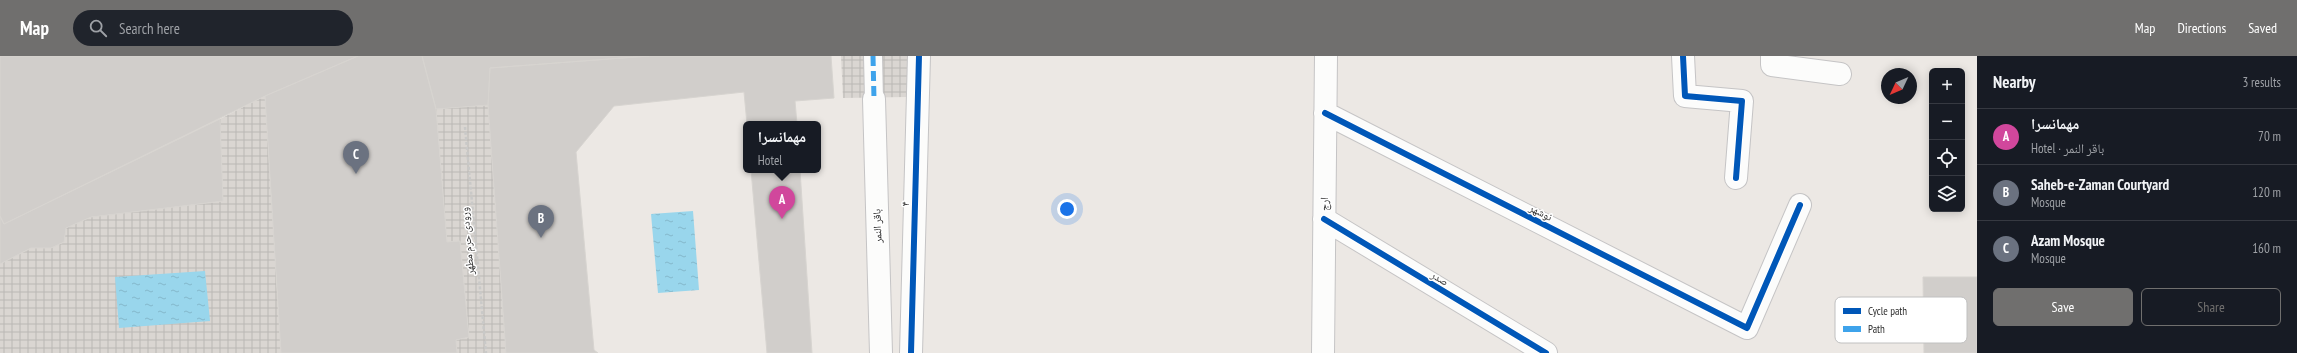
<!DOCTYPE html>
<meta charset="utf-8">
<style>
:root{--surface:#171b24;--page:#20242c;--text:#f1f3f6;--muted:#9ea1a6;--line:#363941;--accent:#706f6e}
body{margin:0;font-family:"PT Sans Narrow","Noto Naskh Arabic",sans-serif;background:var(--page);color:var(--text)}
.controls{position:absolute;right:12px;top:12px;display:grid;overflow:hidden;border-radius:6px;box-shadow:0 2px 10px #0003}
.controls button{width:36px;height:36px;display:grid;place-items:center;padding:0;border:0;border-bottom:1px solid var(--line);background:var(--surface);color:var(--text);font:20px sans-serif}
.compass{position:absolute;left:1881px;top:12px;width:36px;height:36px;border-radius:50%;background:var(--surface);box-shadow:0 2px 10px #0003;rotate:226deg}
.you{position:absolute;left:1067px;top:153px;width:14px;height:14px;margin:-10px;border:3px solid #fff;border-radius:50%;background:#1a73e8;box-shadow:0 0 0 6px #1a73e833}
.badge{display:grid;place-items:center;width:26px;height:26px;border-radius:50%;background:var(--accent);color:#fff;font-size:13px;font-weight:700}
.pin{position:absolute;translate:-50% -33px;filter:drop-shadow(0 1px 2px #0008)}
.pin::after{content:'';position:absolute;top:21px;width:14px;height:12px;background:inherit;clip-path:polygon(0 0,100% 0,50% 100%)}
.popup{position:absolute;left:743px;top:65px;width:78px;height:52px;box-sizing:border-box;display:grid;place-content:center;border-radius:6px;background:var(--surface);filter:drop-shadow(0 1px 3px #0005);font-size:13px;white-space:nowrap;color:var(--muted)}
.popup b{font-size:15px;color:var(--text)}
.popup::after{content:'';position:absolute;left:50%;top:100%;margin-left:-8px;border:8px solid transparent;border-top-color:var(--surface)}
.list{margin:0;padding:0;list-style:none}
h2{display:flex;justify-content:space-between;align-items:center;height:52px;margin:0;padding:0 16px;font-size:17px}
h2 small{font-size:13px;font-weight:400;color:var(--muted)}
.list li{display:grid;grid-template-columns:26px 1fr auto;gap:12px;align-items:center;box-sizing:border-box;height:56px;padding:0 16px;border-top:1px solid var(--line)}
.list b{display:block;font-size:15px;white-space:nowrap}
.list p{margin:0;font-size:13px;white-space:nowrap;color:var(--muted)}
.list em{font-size:13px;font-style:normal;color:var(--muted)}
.actions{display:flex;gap:8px;padding:12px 16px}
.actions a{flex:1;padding:9px 0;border:1px solid var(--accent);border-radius:6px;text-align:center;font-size:14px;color:var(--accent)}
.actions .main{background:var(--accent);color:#fff}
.icon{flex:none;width:22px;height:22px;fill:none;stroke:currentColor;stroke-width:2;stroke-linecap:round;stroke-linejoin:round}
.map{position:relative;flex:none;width:1977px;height:297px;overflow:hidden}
header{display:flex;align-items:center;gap:24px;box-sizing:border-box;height:56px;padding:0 20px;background:var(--accent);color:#fff}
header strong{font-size:19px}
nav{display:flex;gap:22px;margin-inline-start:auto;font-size:14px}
.search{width:280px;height:36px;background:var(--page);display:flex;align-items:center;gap:10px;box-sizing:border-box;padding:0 14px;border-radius:22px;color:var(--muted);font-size:15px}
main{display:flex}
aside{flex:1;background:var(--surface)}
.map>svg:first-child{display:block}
</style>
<header>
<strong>Map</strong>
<div class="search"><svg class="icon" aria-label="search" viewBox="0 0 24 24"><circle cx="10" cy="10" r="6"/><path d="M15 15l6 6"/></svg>Search here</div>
<nav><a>Map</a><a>Directions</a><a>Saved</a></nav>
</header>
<main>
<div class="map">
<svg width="1977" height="297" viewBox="0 0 1977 297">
<defs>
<pattern id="plaza-grid" width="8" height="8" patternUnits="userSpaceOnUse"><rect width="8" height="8" fill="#dad6d2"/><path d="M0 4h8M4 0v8" fill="none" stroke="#bbb8b5"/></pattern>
<pattern id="water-ripples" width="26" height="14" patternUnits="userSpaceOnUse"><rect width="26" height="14" fill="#99d6ec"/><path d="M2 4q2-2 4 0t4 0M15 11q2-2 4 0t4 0" fill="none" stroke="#84b8cb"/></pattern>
</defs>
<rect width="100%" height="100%" fill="#ece8e4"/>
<path fill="url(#plaza-grid)" d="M841,0H908L907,41L843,42Z
M265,40L281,297H0V208L31,192H51L64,186L66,172L91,161L223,145L220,63Z
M488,49L506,297H457L456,284L469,281L460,185L447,186L436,53Z"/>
<path fill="url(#water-ripples)" d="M693,155L699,234L658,237L651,158Z
M205,215L210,265L119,272L115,221Z"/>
<path fill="#d1cecb" stroke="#d7d4d0" d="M0,0H358L265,40L4,168L0,160Z
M358,0H422L436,53L447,186L460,185L469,281L456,284L457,297H281L265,40Z
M422,0H649L490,12L488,49L436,53Z
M649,0H831L834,42L795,45L797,68H747L744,36L614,50L576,96L594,294L598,297H506L488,49L490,12Z
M220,63L223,145L91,161L66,172L64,186L51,192H31L0,208V160L4,168Z
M751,114H800L812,297H767Z
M1923,221H1977V297H1924Z"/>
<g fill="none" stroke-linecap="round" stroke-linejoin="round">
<g stroke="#c5c4c5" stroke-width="20">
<path id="pedestrian" d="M873,0L874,43"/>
</g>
<g stroke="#c5c4c5" stroke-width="24">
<path id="minor" d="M1683,0L1685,40L1742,45L1736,122
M1772,0V9L1840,18
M1325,57L1747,272L1800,149
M1324,163L1546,297
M911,297L919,0
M1323,297L1326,0"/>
</g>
<g stroke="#c5c4c5" stroke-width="24">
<path id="secondary" d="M874,43L881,297"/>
</g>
<path stroke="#c9c9c8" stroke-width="2.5" stroke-dasharray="3 2" stroke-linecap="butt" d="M465,71L486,297"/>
<use href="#pedestrian" stroke="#fcfcfb" stroke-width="18"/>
<use href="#minor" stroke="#fcfcfb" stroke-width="22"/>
<use href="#secondary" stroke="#fcfcfb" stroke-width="22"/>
<path stroke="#3ea3eb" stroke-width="5" stroke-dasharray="10 5" stroke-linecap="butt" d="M873,0L874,43"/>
<g stroke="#fff" stroke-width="8">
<path id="cycleway" d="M1683,0L1685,40L1742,45L1736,122
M1325,57L1747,272L1800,149
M1324,163L1546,297
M911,297L919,0"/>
</g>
<use href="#cycleway" stroke="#0057b8" stroke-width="6"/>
</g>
<g text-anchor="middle" stroke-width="3" stroke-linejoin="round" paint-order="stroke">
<g font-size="11" fill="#2e2e2e" stroke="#fff">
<text transform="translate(905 148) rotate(-89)" y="4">۴</text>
<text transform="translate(1324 148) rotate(-89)" y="4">ارج</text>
<text transform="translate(1541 156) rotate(27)" y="4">نوشهر</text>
<text transform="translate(877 170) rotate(-92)" y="4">باقر النمر</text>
<text transform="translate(467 185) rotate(-95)" y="4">ورودی حرم مطهر</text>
<text transform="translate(1440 222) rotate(31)" y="4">صدر</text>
</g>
</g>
<rect x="1835" y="241" width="132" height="46" rx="6" fill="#fff" stroke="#c0c0c0" stroke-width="1"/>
<rect x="1843" y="252" width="18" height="6" fill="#0057b8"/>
<rect x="1843" y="270" width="18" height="6" fill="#3ea3eb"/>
<g font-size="11" fill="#2e2e2e">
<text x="1868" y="259">Cycle path</text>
<text x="1868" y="277">Path</text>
</g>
</svg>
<div class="controls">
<button>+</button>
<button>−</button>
<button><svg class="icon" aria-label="locate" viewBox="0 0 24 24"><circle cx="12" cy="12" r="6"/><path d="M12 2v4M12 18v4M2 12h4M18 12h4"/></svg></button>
<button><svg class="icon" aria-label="layers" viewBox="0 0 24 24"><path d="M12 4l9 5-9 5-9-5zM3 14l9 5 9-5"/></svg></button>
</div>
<svg class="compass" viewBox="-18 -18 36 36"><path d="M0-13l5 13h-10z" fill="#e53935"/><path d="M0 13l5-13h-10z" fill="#9ea1a6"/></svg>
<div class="you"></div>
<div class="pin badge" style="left:782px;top:163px;background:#d1479c">A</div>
<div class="popup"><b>مهمانسرا</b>Hotel</div>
<div class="pin badge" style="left:541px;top:182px;background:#6b7280">B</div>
<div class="pin badge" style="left:356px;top:118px;background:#6b7280">C</div>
</div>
<aside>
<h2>Nearby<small>3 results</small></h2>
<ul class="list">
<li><span class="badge" style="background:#d1479c">A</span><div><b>مهمانسرا</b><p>Hotel · باقر النمر</p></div><em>70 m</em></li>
<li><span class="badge" style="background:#6b7280">B</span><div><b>Saheb-e-Zaman Courtyard</b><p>Mosque</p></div><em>120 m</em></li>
<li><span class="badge" style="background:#6b7280">C</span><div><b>Azam Mosque</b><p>Mosque</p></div><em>160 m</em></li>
</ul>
<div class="actions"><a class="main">Save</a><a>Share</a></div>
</aside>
</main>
